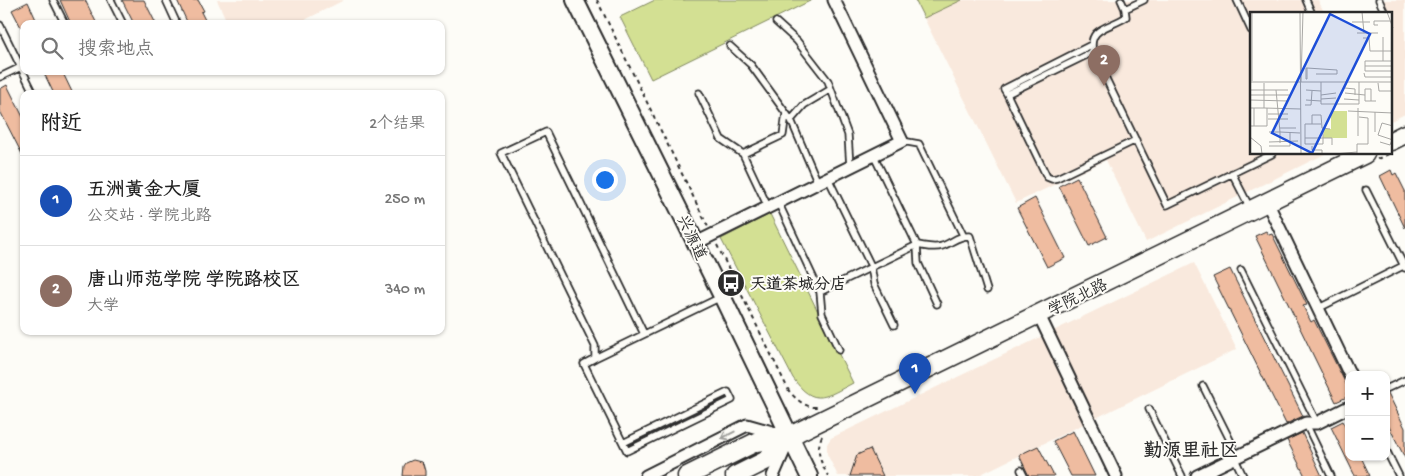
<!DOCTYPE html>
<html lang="zh">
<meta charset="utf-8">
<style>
:root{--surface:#fff;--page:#f6f6f6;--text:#222;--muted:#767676;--line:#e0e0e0;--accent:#0b8043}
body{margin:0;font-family:"Gochi Hand","LXGW WenKai TC",sans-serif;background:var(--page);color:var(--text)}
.controls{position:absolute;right:15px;bottom:15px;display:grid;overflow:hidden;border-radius:10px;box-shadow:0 1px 4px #0004}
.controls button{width:45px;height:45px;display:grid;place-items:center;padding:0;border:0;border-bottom:1px solid var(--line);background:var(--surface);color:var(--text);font:25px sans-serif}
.you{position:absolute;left:604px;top:179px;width:18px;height:18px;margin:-12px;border:4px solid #fff;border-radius:50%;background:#1a73e8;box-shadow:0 0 0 8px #1a73e833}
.badge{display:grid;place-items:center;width:32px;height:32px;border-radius:50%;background:var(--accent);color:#fff;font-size:16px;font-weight:700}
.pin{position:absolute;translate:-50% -41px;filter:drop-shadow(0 1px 2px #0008)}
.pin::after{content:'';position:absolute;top:26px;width:18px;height:15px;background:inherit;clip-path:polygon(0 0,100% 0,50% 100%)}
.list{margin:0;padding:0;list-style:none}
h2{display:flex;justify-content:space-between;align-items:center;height:65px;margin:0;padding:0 20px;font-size:21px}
h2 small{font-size:16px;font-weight:400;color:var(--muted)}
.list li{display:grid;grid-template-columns:32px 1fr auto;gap:15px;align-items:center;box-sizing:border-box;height:90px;padding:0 20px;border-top:1px solid var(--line)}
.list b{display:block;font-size:19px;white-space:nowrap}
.list p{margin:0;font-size:16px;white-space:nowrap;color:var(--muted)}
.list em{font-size:16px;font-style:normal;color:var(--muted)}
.icon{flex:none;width:28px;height:28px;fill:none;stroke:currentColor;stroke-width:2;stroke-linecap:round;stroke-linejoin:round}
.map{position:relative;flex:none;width:1405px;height:476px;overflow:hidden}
.search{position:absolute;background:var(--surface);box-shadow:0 1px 4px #0004;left:20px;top:20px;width:425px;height:55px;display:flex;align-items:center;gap:12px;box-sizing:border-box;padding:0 18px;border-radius:10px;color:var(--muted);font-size:19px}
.panel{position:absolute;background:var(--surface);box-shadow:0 1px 4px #0004;left:20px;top:90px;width:425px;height:245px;border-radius:10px}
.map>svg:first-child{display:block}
</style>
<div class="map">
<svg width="1405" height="476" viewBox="0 0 1405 476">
<rect width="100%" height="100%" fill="#fdfcf7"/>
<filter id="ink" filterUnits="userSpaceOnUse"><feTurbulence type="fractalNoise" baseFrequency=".02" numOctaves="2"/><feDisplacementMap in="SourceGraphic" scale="10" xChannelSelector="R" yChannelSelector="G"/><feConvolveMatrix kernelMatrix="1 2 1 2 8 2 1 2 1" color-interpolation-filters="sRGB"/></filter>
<g filter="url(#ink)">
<path fill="#f9e9dd" d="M217,0H344L297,24H228Z
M915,0H1318L1325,14H1251V154H1325L1146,242L1106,160L1016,203Z
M1376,0H1405V114L1391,121V14H1383Z
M1194,263L1237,349L977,476H838L827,454V444L831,438Z"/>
<path fill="#d3e093" stroke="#7f865f" d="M655,0H812L651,79L620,17Z
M915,0H962L924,18Z
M770,214L853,383C826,397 814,408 793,378L721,239Z"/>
<path fill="#efbca0" stroke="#2b2b2b" d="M60,0H85L97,24H71Z
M122,0H144L156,24H134Z
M177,0H198L204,11L201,12L207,24H188Z
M28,2L38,24H24V33L12,10Z
M43,71H62L73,94H54Z
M7,85L24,119V158L0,111V89Z
M1391,170L1393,175L1396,173L1405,191V228L1380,176Z
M1077,177L1107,237L1089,246L1059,186Z
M1035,198L1065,258L1047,267L1017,208Z
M1266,231L1269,235L1272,234L1307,305L1303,306L1311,322L1314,320L1349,390L1346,393L1347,397L1336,402L1255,236Z
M1230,269L1303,416L1286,424L1213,277Z
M1388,393L1405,428V458L1386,421V394Z
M1343,421L1349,433V457H1361L1370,476H1355L1331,427Z
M1073,431L1095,476H1071L1053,441Z
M1302,433L1322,476H1305L1287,440Z
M1038,446L1054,476H1029L1019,455Z
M870,449L883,476H850L857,455Z
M413,460L421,462L423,464L425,471V476H403L404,466L406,463Z"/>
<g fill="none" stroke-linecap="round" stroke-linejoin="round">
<g stroke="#2b2b2b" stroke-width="9">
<path id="lane" d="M53,0L65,24
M111,0L123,24
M166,0L177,24
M1121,0L1125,9L1126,17C1110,28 1087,27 1093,52L1167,205L1272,154
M1237,0L1251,30
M1306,0L1312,14
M1125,9L1144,0
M1378,14L1384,11L1379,0
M776,22L797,41L828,81L848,135L850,167
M0,25L34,94
M730,46L751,65L791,120L818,183
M1093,52L1007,94L1047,177L1052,179L1057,178L1136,140
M0,77L21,67
M699,93L721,139L743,154L768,207
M1007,94L1004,89L1091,45
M791,120L804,105L831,89
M902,141L919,144L963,235
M743,154L783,135L786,113
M874,156L917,245L918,263L937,304
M1232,173L1250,208
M828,178L871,266L874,284L894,325
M1366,190L1405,268
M778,202L820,292L822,314L839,350
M1241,270L1317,423
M820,292L917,245C925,246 934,249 942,246C952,243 958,235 970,236L987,290
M1319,308L1405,265
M595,358L721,297
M1203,386L1232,444L1235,459L1243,476
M1386,389L1405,380
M1149,409L1182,476
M1306,424L1331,476
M623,443L728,392L732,400L627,451L623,443L584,364L595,358V346L501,153L546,132L644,334
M1386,450L1399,476
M1021,470L1024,476"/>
</g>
<g stroke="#2b2b2b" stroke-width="15">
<path id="street" d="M1267,202L1350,375
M696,243L902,141L834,0
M1039,315L1116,476
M646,476L747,425L790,437L773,476
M1197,476L1306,423H1317L1349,407"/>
</g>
<g stroke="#2b2b2b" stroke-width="20">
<path id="secondary" d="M575,0L722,296L809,476"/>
</g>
<g stroke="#2b2b2b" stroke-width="21">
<path id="primary" d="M1391,141L1405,134
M687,476L756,442L790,437
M735,476L765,461L790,437L798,432L1365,154"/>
</g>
<path stroke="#2b2b2b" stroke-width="2" stroke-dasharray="4 4" stroke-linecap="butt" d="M597,0L708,227
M1377,159L1389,154
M717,245L789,391C796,399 805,408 817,407
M822,436C815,451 821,463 828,476"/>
<use href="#lane" stroke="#fdfcf7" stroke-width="5.5"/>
<use href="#street" stroke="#fdfcf7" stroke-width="11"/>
<use href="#secondary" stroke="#fdfcf7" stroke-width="16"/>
<use href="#primary" stroke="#fdfcf7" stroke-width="18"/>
</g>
<defs><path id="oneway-shaft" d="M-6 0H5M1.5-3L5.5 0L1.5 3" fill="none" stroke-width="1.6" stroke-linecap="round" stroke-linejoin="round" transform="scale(1.25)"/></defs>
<use stroke="#9e9e9b" href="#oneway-shaft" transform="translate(728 435) rotate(153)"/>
</g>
<defs>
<g id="bus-disc" transform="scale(1.4375)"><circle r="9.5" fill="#2b2b2b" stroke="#fdfcf7"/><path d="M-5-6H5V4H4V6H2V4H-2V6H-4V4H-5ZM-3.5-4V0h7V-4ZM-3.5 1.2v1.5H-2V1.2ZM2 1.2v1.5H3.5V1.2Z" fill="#fff"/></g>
</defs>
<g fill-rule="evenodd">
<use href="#bus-disc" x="731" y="283"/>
</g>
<g text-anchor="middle" stroke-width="4" stroke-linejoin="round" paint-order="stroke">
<g font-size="16" fill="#2b2b2b" stroke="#fdfcf7">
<text transform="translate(693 237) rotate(64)" y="6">兴源道</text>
<text transform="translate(1077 296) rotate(-26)" y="6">学院北路</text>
</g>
<g font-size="16" font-weight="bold" fill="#2b2b2b" stroke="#fdfcf7" text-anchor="start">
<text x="750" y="289">天道茶城分店</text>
</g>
<g font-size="19" font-weight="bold" fill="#2b2b2b" stroke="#fdfcf7">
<text x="1191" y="456">勤源里社区</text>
</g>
</g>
<g transform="translate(1250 12)">
<rect width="142" height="142" fill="#fdfcf7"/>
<path d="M81,99H97V126H73L74,117H81Z" fill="#d3e093"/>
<path fill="none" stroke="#a9a8a5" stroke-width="1" d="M2,0V69M50,0L51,142M112,0L114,21M137,0L143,16M102,10H120M128,13H124V9H140M107,21H128M113,26H119L120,39H143M133,49V25M143,49H115V59H143M115,54H143M56,56H57V67H56ZM57,56L87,58V62H66M114,61L115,65H143M0,70H143M51,70L53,0M71,70V92H109V70M128,71L129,79H143M95,76L105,77V83M0,78H38M0,78V96M26,78L30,120L50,121M56,78L71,79M95,81L115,83V77H121V89M0,83H39M71,83L86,81M115,83V89H126M71,87L86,86M94,87L109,88M0,88L38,89M56,88L71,89M55,93H61L62,79M0,96H14V71M14,96L51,97M108,96V124M98,99L143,101M125,100V120M18,102H38M18,107H38M62,112V103H71L72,116L80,117M71,112H55V132H73V116M0,114H17V96M4,114V96M143,114L132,111L128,123L143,128M30,116H46M19,120H30V131M0,125L11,134L12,142M55,126H82V133M19,130L48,129M130,130L140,133L142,128M19,134H40V121M62,134V138H72V142M84,142L107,140M107,142V132H118V106L109,105M121,142H141"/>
<path fill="#1d4ed8" fill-opacity="0.15" stroke="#1d4ed8" stroke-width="2.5" d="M80,2L120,22L62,141L22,121Z"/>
<rect width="142" height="142" fill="none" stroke="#2b2b2b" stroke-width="2.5"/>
</g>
</svg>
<div class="controls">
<button>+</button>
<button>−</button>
</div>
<div class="you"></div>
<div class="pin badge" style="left:915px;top:394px;background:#1a4fb4">1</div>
<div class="pin badge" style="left:1104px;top:86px;background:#8d6e63">2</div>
<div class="search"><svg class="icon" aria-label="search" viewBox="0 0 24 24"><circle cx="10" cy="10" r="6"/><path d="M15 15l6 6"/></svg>搜索地点</div>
<section class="panel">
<h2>附近<small>2个结果</small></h2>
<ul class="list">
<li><span class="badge" style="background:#1a4fb4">1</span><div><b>五洲黄金大厦</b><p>公交站 · 学院北路</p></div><em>250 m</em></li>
<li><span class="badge" style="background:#8d6e63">2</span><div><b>唐山师范学院 学院路校区</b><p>大学</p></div><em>340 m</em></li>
</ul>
</section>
</div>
